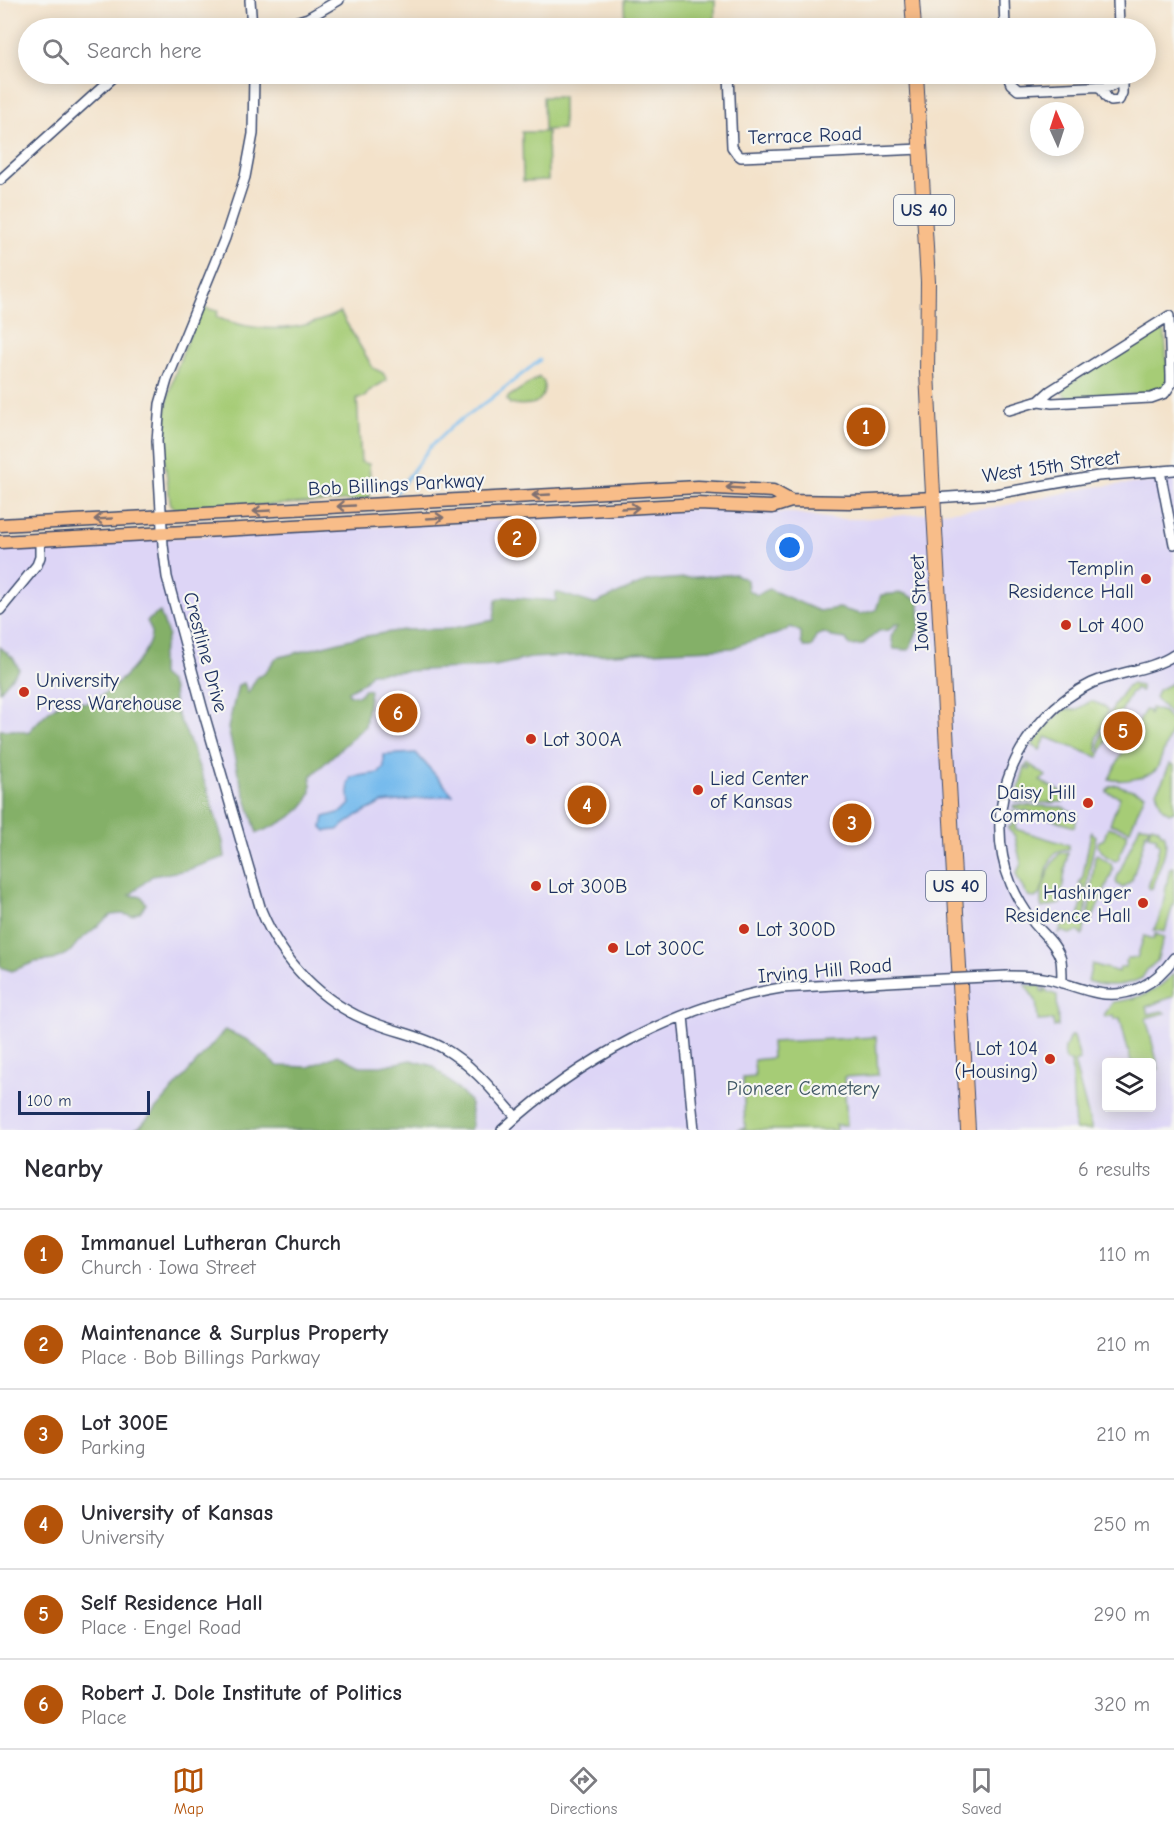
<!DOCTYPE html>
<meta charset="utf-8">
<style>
:root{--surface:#fff;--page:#f2f2f3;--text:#2b2b33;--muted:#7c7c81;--line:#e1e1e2;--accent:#b45309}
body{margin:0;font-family:"Comic Neue",sans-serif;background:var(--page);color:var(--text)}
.controls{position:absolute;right:18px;bottom:18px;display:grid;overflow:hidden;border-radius:6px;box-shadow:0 3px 15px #0003}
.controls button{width:54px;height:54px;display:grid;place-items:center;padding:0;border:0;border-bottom:2px solid var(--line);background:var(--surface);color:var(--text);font:30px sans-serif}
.compass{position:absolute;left:1030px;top:102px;width:54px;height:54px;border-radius:50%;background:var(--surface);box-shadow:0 3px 15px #0003;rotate:357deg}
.scale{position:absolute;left:18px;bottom:15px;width:132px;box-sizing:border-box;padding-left:6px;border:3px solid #1b2f5e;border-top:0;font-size:16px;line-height:21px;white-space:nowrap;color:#1b2f5e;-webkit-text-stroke:4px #f6f6f2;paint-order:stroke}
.you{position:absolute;left:790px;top:548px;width:21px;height:21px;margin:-15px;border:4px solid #fff;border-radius:50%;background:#1a73e8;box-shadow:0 0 0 9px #1a73e833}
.badge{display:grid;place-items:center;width:39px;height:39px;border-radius:50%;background:var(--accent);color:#fff;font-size:20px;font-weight:700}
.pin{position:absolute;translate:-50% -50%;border:3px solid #fff;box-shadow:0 2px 6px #0006}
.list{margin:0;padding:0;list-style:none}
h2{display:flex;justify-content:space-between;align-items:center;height:78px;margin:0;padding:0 24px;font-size:26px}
h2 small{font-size:20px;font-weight:400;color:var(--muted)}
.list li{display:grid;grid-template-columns:39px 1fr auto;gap:18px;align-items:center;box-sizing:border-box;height:90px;padding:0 24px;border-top:2px solid var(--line)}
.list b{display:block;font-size:22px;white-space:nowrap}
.list p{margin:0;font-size:20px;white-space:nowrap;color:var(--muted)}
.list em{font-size:20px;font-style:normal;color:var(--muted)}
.icon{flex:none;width:33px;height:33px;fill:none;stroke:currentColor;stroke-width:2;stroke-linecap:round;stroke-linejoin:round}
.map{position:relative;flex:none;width:1174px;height:1130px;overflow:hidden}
.search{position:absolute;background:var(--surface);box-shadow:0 3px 15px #0003;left:18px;right:18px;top:18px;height:66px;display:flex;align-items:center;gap:15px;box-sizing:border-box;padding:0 21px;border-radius:33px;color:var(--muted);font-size:22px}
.sheet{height:618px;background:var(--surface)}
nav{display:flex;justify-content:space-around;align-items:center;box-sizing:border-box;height:84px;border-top:2px solid var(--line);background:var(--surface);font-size:16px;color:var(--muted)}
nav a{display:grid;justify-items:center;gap:3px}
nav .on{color:var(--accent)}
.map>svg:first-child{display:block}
</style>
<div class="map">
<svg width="1174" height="1130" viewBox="0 0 1174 1130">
<rect width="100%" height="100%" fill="#f6f6f2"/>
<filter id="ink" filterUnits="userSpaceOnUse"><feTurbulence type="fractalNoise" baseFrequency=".0167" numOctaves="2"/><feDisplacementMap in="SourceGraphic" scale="12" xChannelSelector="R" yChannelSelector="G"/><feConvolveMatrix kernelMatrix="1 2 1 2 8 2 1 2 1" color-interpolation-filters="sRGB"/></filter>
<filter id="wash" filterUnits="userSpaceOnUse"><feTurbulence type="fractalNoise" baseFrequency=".008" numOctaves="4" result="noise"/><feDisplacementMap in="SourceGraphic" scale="24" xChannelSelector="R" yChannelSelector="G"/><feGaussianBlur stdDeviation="1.35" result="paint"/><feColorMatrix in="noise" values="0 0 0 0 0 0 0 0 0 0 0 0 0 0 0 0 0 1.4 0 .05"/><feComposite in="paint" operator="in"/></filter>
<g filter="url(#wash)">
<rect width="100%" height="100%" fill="#f3e2ca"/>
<path fill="#ddd5f6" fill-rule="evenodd" d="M1174,480V1130H0V547L700,509L795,513L834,519H860L996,507L1092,487ZM1106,1062H1152V1108H1106Z"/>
<path fill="#a6cc76" stroke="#607e6a" stroke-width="1.5" d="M624,0H715V18L697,28H625Z
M543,97H563V129L544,130Z
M522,132H547L548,180L523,181Z
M205,308L218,311L216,317C259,334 299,333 340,312L373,368L383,373L387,380L369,391L365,397L357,398L361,462L369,464L371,491L370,497L363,500L179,510L171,506C169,497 168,487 167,478C155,413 175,371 199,312Z
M1157,328L1162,330L1165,334L1168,380L1164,389L1156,393L1069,398L1064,395L1062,389L1064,387Z
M539,377L544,382C546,406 530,406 510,404L507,400L508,397Z
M1174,682V718L1155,698L1158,690Z
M1131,684L1141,686V691L1135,688L1133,692H1131L1101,752C1093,740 1120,690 1131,684Z
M1091,701L1104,706L1108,711L1097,738V751L1100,754L1098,757L1046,737L1040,750L1032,745L1051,721L1065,709L1076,710Z
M1151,708L1164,712L1174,724L1157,769C1149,778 1121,783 1109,779L1129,739L1126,738L1128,735L1131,736L1145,710L1149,711V715Z
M1028,763L1046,776L1040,781L1066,794L1063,802L1040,803L1016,801V798L1025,767L1029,770L1031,768L1026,766Z
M1170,764L1174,765V811L1169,813L1162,808L1156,791L1162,782Z
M1117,785L1145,794L1130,830L1110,824L1120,797L1107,792V790L1111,786Z
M1014,805L1061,807L1078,814L1074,827L1025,810L1024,812L1013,807Z
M1012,811L1019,813L1015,829L1069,845V849C1044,849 1049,877 1040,893C1030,909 1019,881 1016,874L1021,864L1015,836L1008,829V827L1012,826L1013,817L1008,815L1009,812Z
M1140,825L1149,826L1148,831L1145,833L1146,834L1132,880L1123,888L1117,884L1116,880Z
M1151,826L1158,828L1162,834L1164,833C1171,850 1156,872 1152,889L1148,888L1160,844L1156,841L1157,837L1148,835Z
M1108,827L1128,833L1118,860L1115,861L1106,856L1097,846L1098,842L1104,839Z
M1091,832L1096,836L1089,870L1084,932L1082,935L1078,931L1070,934L1062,931L1059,933L1062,925L1068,926L1069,923L1078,924L1084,886L1079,885L1080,881H1082Z
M1068,852L1060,904L1042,908C1037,895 1050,863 1060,853Z
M1097,854L1111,864L1113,870L1092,920H1090L1088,919L1095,856Z
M1174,867V901L1165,932L1154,930C1165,909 1164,891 1170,868Z
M1155,934L1164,937L1157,961L1147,970L1142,978C1126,986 1105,988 1088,981L1092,964L1119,972L1120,967H1125L1127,958H1137L1144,936L1154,939Z
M1174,973V996L1146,1007L1148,1014L1162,1011L1165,1013L1146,1018L1159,1069L1154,1070L1152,1062H1131L1120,1018L1115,1019L1114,1015L1105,1017L1104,1015L1113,1002C1138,999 1157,992 1174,973Z
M1025,985L1041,986V991L1044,992V987L1048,992L1057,995L1058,1026L1054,1027L1053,1020L1038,1021L1036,1001Z
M1070,1036H1074L1080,1060L1074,1062L1092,1130H1075L1071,1061H1067L1064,1058L1065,1048Z
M876,1037L878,1075L844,1077L847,1125H836V1130H738L745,1128L743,1078L755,1077L754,1060L772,1058L771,1042Z"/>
<path fill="#84b067" stroke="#507062" stroke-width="1.5" d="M735,574L747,580L748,590L757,595L769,589L819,611L839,608L860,614L876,610L881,595L903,593L919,600L920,629L918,630L909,650L894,649L891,636L900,623L896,624L889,630L879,631L862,645L850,646L846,639L832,637L824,633L816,636L812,647H804L801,643V632L791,627C774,639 751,638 733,648L531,658L495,666L371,673L364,682L348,691L349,695L358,696L364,689L370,690L365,726L311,776C311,782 312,790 310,795C303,814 274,827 257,833L238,773L228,728L238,685L244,683L248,693L257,677L264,674L276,658L355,638L403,630L448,629L494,620L496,600L504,597L556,601V592L594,604L647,581Z
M160,612L168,635L161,657V675L169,682L173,690L175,710L187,735L209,794L223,842L225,857L187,870L152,876L130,895L142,897L146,904L140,912L132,916L122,914L111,915L78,942L70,952L54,960L35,962L12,971L0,967V730H16L28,733C41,718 62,692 85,703C106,699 150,657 151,634C152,629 149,625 147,621Z
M0,647L13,658L19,669L0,691Z
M225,1030L248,1040L278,1066L309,1067L338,1055L360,1066H381L411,1060L433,1066L470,1101L472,1126L469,1130H134L141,1126Z"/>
<path fill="#77bbed" stroke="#4975a6" stroke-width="1.5" d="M416,753L453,795L382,803L358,815L337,830L326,831L322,827L324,817L342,812L350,804L348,784L351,777L379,773L384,767V755Z"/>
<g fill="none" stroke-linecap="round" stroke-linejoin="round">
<path stroke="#77bbed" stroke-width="3" d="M397,492L431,446L452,426L488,401L540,360"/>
</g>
</g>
<g filter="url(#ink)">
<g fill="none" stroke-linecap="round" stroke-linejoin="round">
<g stroke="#3b4a6e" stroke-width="12">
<path id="minor" d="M250,0L252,28
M1004,0L1005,28
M1118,0L1119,28
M206,28L292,23L308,18L339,0
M254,74L253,134L245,177L225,238L167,380L160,404L157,441L163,545L167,577L202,707L261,910C282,961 322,1004 374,1023C397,1032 422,1036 443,1048C473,1065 494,1092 516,1117
M729,74L732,147L737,154L741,157L921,149
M1007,74L1011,84L1018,90L1110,86L1119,81L1121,74
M1100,87L1107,98L1111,101L1119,100L1122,93V77
M0,180L117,74
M1009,410L1039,401L1050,391L1169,316L1171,375V384L1165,393L1151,398L1052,403L1039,401
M1160,471L1174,544
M934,498L995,494L1098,476L1174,470
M0,610L37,565L40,557V540
M1007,976C1021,976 1035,976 1049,979C1066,983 1081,990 1098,993C1130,999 1156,983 1174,958
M1062,983C1062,976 1062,967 1061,960C1057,945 1044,935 1034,923C1025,911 1017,898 1011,884C979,807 1019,718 1092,683C1117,672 1152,670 1174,655
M683,1016L694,1130
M502,1130C578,1060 678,1005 781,988L923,980"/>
</g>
<g stroke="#3b4a6e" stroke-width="15">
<path id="major" d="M0,525L698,487L773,491L791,501
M0,542L698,504L772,507L791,501L849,502L934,498"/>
</g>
<g stroke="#3b4a6e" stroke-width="16">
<path id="highway" d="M912,0L914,28
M916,74L928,282L927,372L932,475L968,1130"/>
</g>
<use href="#minor" stroke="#fff" stroke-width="9"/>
<use href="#major" stroke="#f8bd89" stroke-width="12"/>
<use href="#highway" stroke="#f8bd89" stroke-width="14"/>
<g stroke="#3b4a6e" stroke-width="12" stroke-linecap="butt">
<path id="minor-bridge" d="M923,980L1007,976"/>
</g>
<use href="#minor-bridge" stroke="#fff" stroke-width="9"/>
</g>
<defs><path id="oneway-shaft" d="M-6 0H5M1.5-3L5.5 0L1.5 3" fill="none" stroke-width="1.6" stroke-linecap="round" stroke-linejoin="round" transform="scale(1.5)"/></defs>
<g stroke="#7e6f71">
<use href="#oneway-shaft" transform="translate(735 488) rotate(-176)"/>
<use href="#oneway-shaft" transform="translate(541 495) rotate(177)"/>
<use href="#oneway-shaft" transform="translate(346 506) rotate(177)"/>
<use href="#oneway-shaft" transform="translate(630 508) rotate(-3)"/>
<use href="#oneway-shaft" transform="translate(262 511) rotate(177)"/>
<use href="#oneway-shaft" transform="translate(435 518) rotate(-3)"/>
<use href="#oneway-shaft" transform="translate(103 519) rotate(177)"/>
</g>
</g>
<g fill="#c8321e" stroke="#f6f6f2" stroke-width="2">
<circle cx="1146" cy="579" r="6"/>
<circle cx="1066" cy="625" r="6"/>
<circle cx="24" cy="692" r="6"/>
<circle cx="531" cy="739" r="6"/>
<circle cx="698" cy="790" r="6"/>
<circle cx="1088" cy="803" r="6"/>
<circle cx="536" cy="886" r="6"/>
<circle cx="1143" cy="903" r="6"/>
<circle cx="744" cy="929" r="6"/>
<circle cx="613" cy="948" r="6"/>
<circle cx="1050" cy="1059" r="6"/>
</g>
<g text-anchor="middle" stroke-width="4.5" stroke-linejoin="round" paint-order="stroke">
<g fill="#f6f6f2" stroke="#5d6b8a" stroke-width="1.5">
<rect x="894" y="195" width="60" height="30" rx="4.5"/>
<rect x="926" y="871" width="60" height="30" rx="4.5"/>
</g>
<g font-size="18" font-weight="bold" fill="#1b2f5e">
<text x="924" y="216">US 40</text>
<text x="956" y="892">US 40</text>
</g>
<g font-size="20" fill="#1b2f5e" stroke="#f6f6f2">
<text transform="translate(805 135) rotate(-2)" y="7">Terrace Road</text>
<text transform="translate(1051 466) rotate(-8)" y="7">West 15th Street</text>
<text transform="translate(396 484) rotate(-3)" y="7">Bob Billings Parkway</text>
<text transform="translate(919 603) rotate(-93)" y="7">Iowa Street</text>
<text transform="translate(206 652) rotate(75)" y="7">Crestline Drive</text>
<text transform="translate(825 970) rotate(-5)" y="7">Irving Hill Road</text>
</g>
<g font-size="20" fill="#1b2f5e" stroke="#f6f6f2" text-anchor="start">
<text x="1134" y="575" text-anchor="end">Templin<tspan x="1134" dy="23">Residence Hall</tspan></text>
<text x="1078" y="632">Lot 400</text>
<text x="36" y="687">University<tspan x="36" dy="23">Press Warehouse</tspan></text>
<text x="543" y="746">Lot 300A</text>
<text x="710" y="785">Lied Center<tspan x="710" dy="23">of Kansas</tspan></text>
<text x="1076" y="799" text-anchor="end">Daisy Hill<tspan x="1076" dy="23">Commons</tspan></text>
<text x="548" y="893">Lot 300B</text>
<text x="1131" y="899" text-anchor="end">Hashinger<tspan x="1131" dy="23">Residence Hall</tspan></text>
<text x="756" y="936">Lot 300D</text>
<text x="625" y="955">Lot 300C</text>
<text x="1038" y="1055" text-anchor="end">Lot 104<tspan x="1038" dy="23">(Housing)</tspan></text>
</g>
<g font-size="20" fill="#3e5664" stroke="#f6f6f2">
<text x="803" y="1095">Pioneer Cemetery</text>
</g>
</g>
</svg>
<div class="controls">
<button><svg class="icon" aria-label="layers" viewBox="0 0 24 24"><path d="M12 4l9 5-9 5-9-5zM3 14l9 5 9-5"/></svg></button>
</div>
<svg class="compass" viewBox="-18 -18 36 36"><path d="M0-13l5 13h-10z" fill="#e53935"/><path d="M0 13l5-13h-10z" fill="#7c7c81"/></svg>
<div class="scale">100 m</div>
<div class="you"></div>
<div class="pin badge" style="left:866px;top:427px">1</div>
<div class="pin badge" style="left:517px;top:538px">2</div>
<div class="pin badge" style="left:852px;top:823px">3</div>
<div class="pin badge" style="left:587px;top:805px">4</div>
<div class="pin badge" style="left:1123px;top:731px">5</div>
<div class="pin badge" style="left:398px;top:713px">6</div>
<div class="search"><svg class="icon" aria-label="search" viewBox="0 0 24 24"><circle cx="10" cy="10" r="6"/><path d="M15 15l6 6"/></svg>Search here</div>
</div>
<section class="sheet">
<h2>Nearby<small>6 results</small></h2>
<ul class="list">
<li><span class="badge">1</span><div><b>Immanuel Lutheran Church</b><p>Church · Iowa Street</p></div><em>110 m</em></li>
<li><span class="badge">2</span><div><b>Maintenance &amp; Surplus Property</b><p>Place · Bob Billings Parkway</p></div><em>210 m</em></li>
<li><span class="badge">3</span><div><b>Lot 300E</b><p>Parking</p></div><em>210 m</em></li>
<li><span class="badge">4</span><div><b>University of Kansas</b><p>University</p></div><em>250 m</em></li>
<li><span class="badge">5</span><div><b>Self Residence Hall</b><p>Place · Engel Road</p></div><em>290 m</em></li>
<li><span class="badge">6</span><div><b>Robert J. Dole Institute of Politics</b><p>Place</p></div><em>320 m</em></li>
</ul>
</section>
<nav>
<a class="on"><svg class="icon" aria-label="map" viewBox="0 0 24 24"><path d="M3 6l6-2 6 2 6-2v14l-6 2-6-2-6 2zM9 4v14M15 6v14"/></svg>Map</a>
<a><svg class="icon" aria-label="directions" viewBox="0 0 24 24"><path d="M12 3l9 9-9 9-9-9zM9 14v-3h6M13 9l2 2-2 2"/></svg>Directions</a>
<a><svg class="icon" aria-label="saved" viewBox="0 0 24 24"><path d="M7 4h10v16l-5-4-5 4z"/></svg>Saved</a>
</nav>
